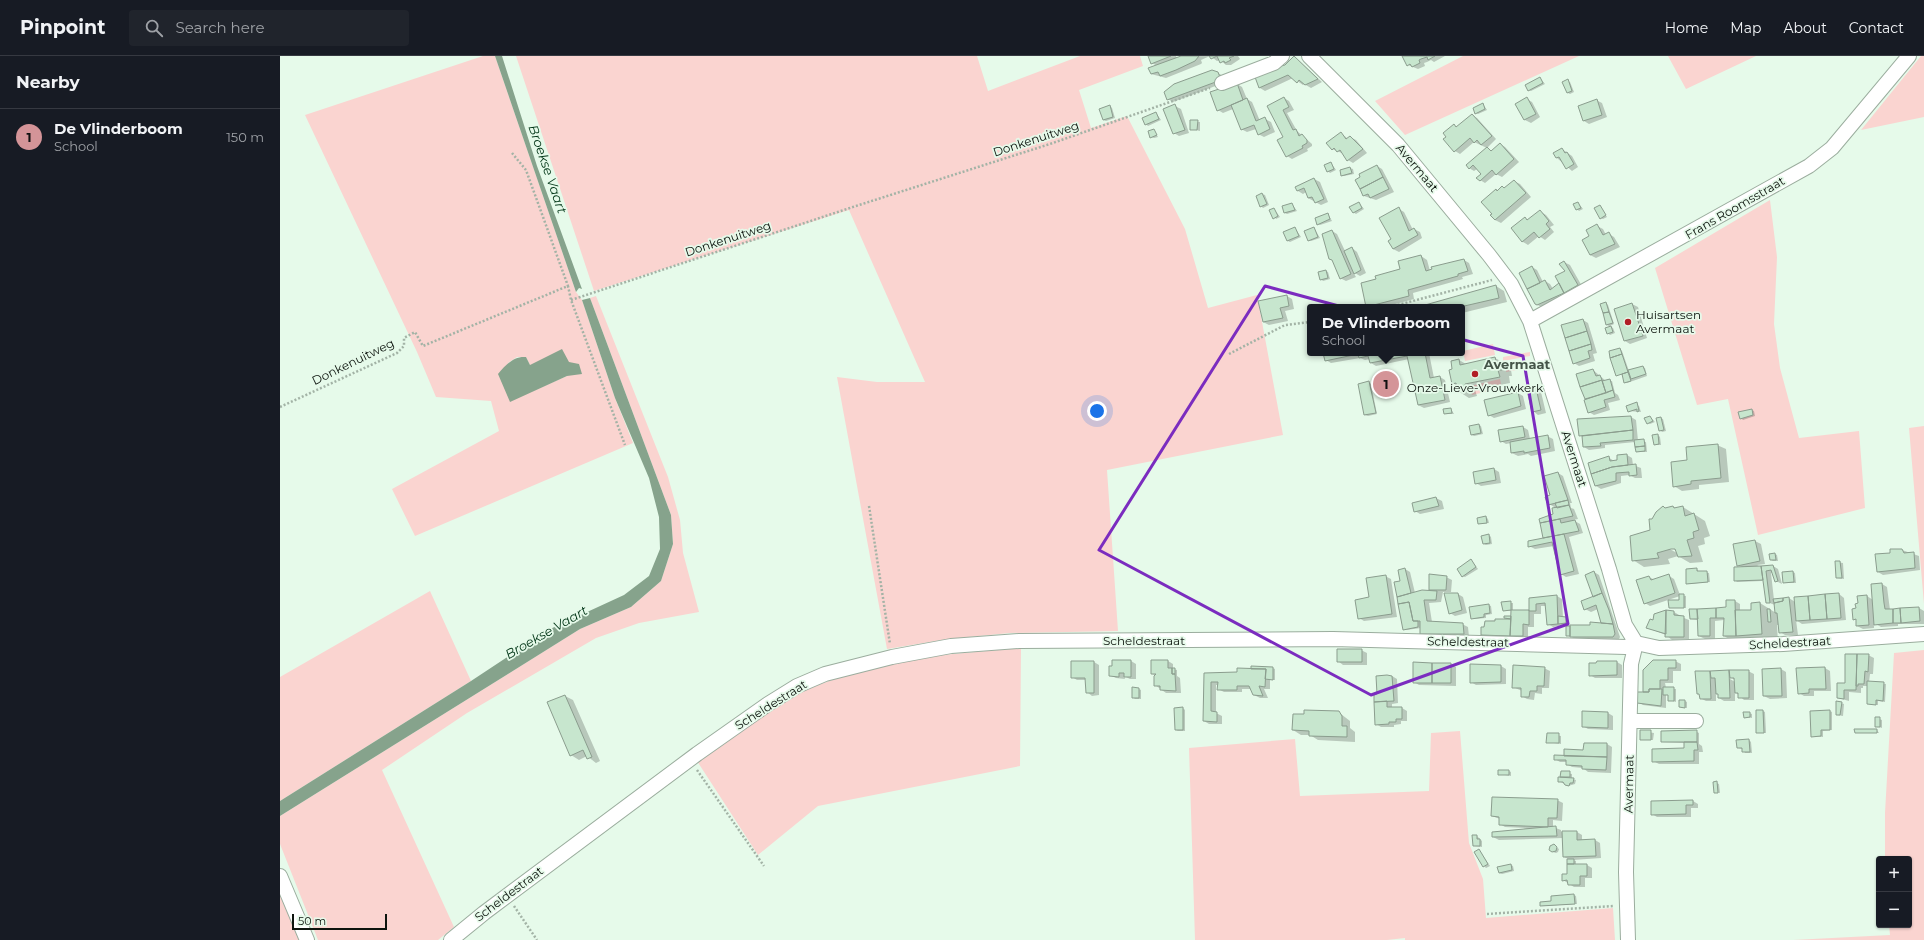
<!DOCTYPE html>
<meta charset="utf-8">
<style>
:root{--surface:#171b24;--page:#20242c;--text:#f1f3f6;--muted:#9ea1a6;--line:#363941;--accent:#d49498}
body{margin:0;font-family:Montserrat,sans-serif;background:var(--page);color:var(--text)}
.controls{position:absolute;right:12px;bottom:12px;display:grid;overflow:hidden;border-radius:4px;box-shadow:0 1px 3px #0004}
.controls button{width:36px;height:36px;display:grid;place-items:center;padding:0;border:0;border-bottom:1px solid var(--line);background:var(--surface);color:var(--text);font:20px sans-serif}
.scale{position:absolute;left:12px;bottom:10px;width:95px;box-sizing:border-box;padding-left:4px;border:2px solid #0d140e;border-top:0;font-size:11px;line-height:14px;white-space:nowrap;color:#0d140e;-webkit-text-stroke:3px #e6faea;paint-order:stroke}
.you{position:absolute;left:817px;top:355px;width:14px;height:14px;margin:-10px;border:3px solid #fff;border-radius:50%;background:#1a73e8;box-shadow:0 0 0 6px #1a73e833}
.badge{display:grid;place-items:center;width:26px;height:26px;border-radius:50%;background:var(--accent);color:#111;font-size:13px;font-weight:700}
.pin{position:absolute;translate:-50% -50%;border:2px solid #fff;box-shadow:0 1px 4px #0006}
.popup{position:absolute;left:1027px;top:248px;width:158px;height:52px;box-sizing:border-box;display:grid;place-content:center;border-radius:4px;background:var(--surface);filter:drop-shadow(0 1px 3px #0005);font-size:13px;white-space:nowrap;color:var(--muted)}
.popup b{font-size:15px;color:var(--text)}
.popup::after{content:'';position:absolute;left:50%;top:100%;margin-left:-8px;border:8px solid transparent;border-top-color:var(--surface)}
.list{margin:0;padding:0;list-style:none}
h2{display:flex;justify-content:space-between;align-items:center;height:52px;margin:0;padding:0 16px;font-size:17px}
h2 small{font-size:13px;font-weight:400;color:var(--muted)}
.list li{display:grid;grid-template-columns:26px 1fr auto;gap:12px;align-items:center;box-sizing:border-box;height:56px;padding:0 16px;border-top:1px solid var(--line)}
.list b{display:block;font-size:15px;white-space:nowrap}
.list p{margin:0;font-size:13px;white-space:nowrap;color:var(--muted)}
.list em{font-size:13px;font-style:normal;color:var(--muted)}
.icon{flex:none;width:22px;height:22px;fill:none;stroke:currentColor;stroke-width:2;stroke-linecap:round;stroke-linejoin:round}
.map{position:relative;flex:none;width:1644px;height:884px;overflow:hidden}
header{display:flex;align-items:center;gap:24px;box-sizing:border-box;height:56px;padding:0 20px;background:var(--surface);border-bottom:1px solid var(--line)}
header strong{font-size:19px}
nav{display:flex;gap:22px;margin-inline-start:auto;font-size:14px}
.search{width:280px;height:36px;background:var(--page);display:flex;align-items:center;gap:10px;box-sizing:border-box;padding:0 14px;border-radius:4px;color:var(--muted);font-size:15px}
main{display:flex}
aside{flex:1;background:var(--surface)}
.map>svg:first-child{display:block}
</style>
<header>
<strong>Pinpoint</strong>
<div class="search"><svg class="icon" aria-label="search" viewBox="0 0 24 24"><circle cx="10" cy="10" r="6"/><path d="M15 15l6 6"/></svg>Search here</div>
<nav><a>Home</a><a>Map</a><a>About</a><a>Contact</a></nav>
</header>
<main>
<aside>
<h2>Nearby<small></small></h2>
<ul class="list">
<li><span class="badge">1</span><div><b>De Vlinderboom</b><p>School</p></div><em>150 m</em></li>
</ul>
</aside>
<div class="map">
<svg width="1644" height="884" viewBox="0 0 1644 884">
<rect width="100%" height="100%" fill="#e6faea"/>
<path fill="#fad4d0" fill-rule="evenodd" d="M203,0H215L296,236L302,244L335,342L353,387L135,480L112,433L219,375L211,345L156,341L137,296L25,59ZM237,301H246L250,309L287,320L230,345L228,307Z
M236,0H697L708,35L800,0H860L863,10L799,34L811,72L847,60L905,173L928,252L977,239L1003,379L827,414L838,575L730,577L668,583L607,593L557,321L597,326H645L569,154L314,235Z
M1183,0H1299L1125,79L1095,45Z
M1388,0H1476L1406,33Z
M1641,0H1644V61L1581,74Z
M1490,144L1497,201L1494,268L1500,312L1519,382L1579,375L1585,452L1478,479L1448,343L1417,349L1375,212Z
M316,240L388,421L400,464L403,497L419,556L359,567L316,582L187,657L102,714L174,871L158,884H38L0,788V760L300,573L351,551L381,525L393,488L391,459L310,242Z
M1213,288L1215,299L1185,305L1183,295Z
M1250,296V300L1223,305V301Z
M1252,307L1253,311L1226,316V313Z
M1220,323L1222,332L1192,339L1190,330Z
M1644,370V548L1629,372Z
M150,535L191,625L0,745V621Z
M741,592L740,710L538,750L478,799L417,705L500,647L525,634L560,621L639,601Z
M1644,594V884H1513L1610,879L1609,869H1629V803H1605V757L1614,597Z
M1180,675L1189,787L1203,823L1206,862L1333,852L1335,884H1125V882L1107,884H915L909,692L1015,683L1020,740L1149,735L1151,677Z
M0,835L22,884H0Z"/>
<path fill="#86a38c" d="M215,0H222L257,110L302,233L299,232L296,236Z
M310,242L391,459L393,488L381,525L351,551L300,573L0,760V745L191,625L268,574L344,539L369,520L380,493L379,461L369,422L335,342L302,244Z
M282,293L289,306L299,308L302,318L287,320L230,346L218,318C226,309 233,300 246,301L250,309Z"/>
<path fill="#0003" fill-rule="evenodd" d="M869,0H896L897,3L904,0H930L921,4L922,7L921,8L886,22L871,18L877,10L872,7Z
M930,0H958L960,3L951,9H946L940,4L937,5Z
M1123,0H1165L1154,6L1151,4L1147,6L1144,7L1145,10L1138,13L1128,9Z
M1015,1L1042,26L1031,32L1024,28L1023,29L1013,22L985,35L980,32L976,22L1006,10Z
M938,17L943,20L946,26L893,46L888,43Z
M1260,22L1265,28L1251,35L1248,34Z
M1288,25L1290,26L1294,36L1290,38L1288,37Z
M957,28L962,31L967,43L972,46L980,65L985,63L991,66L995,76L984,81L978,78L976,73L967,76L961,73L953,53L943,57L938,54Z
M1004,42L1009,45L1014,54L1007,57L1017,75L1032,88V90L1027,93L1028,95L1012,103L1007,100L1004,81L989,50Z
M1247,43L1252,46L1260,61L1251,67L1245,64L1236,48Z
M1316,44L1322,47L1327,61L1309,68L1304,65Z
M1203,48L1207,54L1198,58L1196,57Z
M830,50L832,52L835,62L826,65L823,64Z
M895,50L901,53L909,77L899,80L894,77Z
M876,57L881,64L868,70L866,68Z
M1192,59L1197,62L1216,83L1207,92L1194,86L1180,98L1175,95L1174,69L1178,72Z
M911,65L920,66V75L911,73Z
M874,74L878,81L874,82L871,81Z
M1061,77L1068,83L1070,81L1076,84L1087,97L1073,107L1068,104L1064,98L1052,93Z
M1220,88L1225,91L1239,106L1222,121L1216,118L1205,127L1200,124L1202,118L1197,113L1194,115L1189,112L1207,92L1212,95Z
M1282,93L1292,100L1298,111L1292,115L1277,102Z
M1051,107L1056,114L1050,117L1048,115Z
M1097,110L1102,113L1114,136L1096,144L1084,140Z
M1070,112L1073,113L1074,118L1064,120L1062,119L1061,114Z
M1034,123L1040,126L1048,146L1041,149L1028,142L1026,136L1023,138L1018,135Z
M1234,125L1240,128L1251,141L1221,167L1215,164L1213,158L1218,136L1225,133Z
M982,138L985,139L989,149L983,152L981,150Z
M1079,147L1084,153L1076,158L1073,156Z
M1298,147L1303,153L1299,155L1297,153Z
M1012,148L1017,155L1007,158L1005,157Z
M1320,150L1327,161L1323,163L1320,162Z
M994,153L1000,161L996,163L990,154Z
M1119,153L1124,156L1133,174L1134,173L1140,176L1142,182L1119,196L1113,193L1112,184Z
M1261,156L1266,159L1274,169L1270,171L1274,176L1265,184L1259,180L1248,189L1243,186L1232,173L1245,162L1248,164Z
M1048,158L1052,165L1040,169L1038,168Z
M1317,170L1323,173L1326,179L1329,178L1334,181L1340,191L1316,202L1310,199L1311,181Z
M1015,172L1021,181L1010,186L1008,185Z
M1034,172L1040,182L1031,185L1029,184Z
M1052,175L1057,178L1065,195L1072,192L1077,196L1086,217L1080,220L1073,216L1076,221L1066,225L1060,222Z
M1141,200L1147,204L1150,215L1184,204L1189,207L1193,218L1182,221L1183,223L1133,237L1134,243L1104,251H1088L1082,228L1121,214Z
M1284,206L1290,209L1303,232L1263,252L1256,248L1252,211L1257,214L1263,226L1265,225L1270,228L1273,233L1280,228L1286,216Z
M1046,215L1048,216L1050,223L1043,225L1041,223Z
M1216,230L1224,235L1227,246L1182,257V251H1142Z
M1007,240L1012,243L1014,253L1005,255L1008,265L989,269L983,266Z
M1326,247L1328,249L1334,268L1330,270L1333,272L1335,277L1330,279L1328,277L1331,271L1327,269Z
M1352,248L1358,251L1367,282L1350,288L1345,285Z
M1303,264L1308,267L1317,297L1313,298L1315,305L1299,310L1294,307Z
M1340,293L1342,295L1349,315L1363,311L1365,312L1367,320L1347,327L1345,326L1343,319H1337Z
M1044,297H1149L1154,322L1160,321L1165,324L1170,346L1144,352L1138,349L1129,303L1096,310L1091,307L1090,303L1085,304L1080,302L1051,307L1046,304Z
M1215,302L1226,308L1227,312L1231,314L1232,320H1229L1230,327L1195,334L1197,340L1189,342L1178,335L1177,330L1173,327L1174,314L1179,304L1186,308Z
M1313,314L1326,325H1332L1335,337L1338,339L1340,344L1328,347L1330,354L1314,359L1309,356L1298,319Z
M1089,326L1091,328L1097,358L1088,360L1085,359Z
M1256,333L1261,336L1266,357L1258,359L1253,355Z
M1238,337L1243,340L1246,353L1214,362L1209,359Z
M1357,349L1359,350L1361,356L1348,355Z
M1171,353L1174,358H1165Z
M1472,354L1474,355L1475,360L1463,364L1461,362Z
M1351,361L1356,364L1358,385L1366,386L1367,396H1357L1355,386L1325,389V392L1309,394L1304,391L1303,381L1300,379Z
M1370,361L1375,366L1370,368L1368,367Z
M1380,362L1383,363L1386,375L1382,376L1380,374Z
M1199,369L1201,370L1203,378L1194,380L1192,379Z
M1243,371L1248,374L1250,383L1267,380L1273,383L1275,395L1251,400L1248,398L1238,400L1232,397L1231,387L1226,388L1221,385Z
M1378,379L1380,381L1381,389H1377L1374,388Z
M1437,389L1446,393L1449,426L1419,429V433L1402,435L1394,430L1408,405Z
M1347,399L1352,402L1353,409L1361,412L1362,422H1355L1349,419L1341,420V427L1321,433L1316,430L1328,401L1334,405H1339Z
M1214,413L1219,416L1221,427L1201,430L1196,427Z
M1278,417L1283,420L1292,447H1290L1291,452L1294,453L1298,463L1293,464L1300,468L1303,477L1289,481L1299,518L1286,521L1281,518L1274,490L1255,493L1249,490L1264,483L1260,463L1274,459L1276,452L1269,448Z
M1156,442L1162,445L1164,453L1140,458L1135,455Z
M1393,451L1396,452L1403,451L1425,465L1430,480L1424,482L1425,488L1418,490L1423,506L1410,507L1398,500L1388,503L1390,508L1364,511L1353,504L1371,474L1373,465ZM1387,489L1397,495V497L1386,491Z
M1206,461L1208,463L1209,467L1199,468Z
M1209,479L1211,481L1212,488L1206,489L1204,488Z
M1475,485L1481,488L1485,508L1477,509L1481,511L1482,525L1457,526L1455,524L1462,511L1458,509L1454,489Z
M1622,494L1639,500L1640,514L1603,519L1598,516L1611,498Z
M1495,498L1497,499L1498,505H1493L1491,504L1490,499Z
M1191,504L1198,513L1185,521L1182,520Z
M1556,506L1563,507L1564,523L1557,522Z
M1493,510L1498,513L1502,528L1496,525L1493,517H1491L1494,544L1509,542L1515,546L1559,538L1564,542L1566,564L1522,568L1516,564L1518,579H1505L1500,576L1498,569H1497L1498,587L1463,582L1449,583L1444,580V564L1435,565V583H1425L1419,580V564L1411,563L1447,552L1455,545L1460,548V555H1472L1480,547L1496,557L1495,549L1487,546L1483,511Z
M1125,513L1130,516L1135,537L1150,536V519L1166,521L1172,524L1171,536H1163L1161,546L1149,547L1152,566L1182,568L1188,571L1189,581L1146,580L1141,577V572L1126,574L1124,573L1115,527L1121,526Z
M1417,513L1419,516L1429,517L1430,526L1409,528L1407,527Z
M1314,516L1319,519L1340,581L1339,583H1296L1287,579L1311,570L1323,568L1318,553L1311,556L1305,553L1315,541Z
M1513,516L1515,517L1516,527H1504Z
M1105,520L1111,523L1117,561L1084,565L1079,562Z
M1389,520L1394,523L1400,539L1406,540V552H1390L1400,544V540L1370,550L1365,547L1369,521L1375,524Z
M1602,528L1607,531L1610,554L1639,552L1644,555V568H1618V570L1601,571L1594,567V572L1583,573L1577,570V564L1574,563L1577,553L1587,540L1593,544Z
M1178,538L1183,541L1187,557L1175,560L1170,557Z
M1277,540L1282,543L1283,562L1288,564V568L1273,571L1268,568L1266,550H1261V558H1254V571H1248V582L1207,581L1202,578L1205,565L1228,564L1225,562L1231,561L1232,555L1223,554L1222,547H1233V555H1250V543Z
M1208,549L1211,550L1212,558L1206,559V562L1194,563L1192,562Z
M1394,556L1399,559V560L1409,564V583L1392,584L1386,579L1368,572L1374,565Z
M1081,594L1087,597V609H1063L1058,605Z
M1588,599L1594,602L1593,618H1590L1589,626L1606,628L1605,646L1598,645V649L1588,648V630H1583V632H1581V637L1569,636V645L1558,642L1566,628Z
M851,605L856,608V623H850L844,620L845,623L836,622L830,619Z
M888,605L893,608V613L897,614V620L900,622L901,637H886L875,629V619L872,618Z
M1395,605L1401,608V615H1393V627H1385L1386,632L1396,633V646L1389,644V639H1386V652L1363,649L1358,646L1364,637V614Z
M814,606L819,609V639L812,640L807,636L806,624H797L792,621Z
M1337,606L1342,609V622H1315L1310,619Z
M1171,608L1176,611V630L1139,629L1134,626Z
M1191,609L1221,610L1226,613V628L1196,629L1191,626Z
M993,612L995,613V624H990V633H984L988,642H980L974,639L972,633H962V636H944L938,633V629H936V657L942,660V668H929L924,665L925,618L958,617Z
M1264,612L1270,615L1269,632H1262V638L1255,637L1254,644L1247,643L1242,640V635L1233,631Z
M1545,612L1550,615L1551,635H1534V640H1524L1519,637Z
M1501,613L1506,616L1507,642L1490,643L1484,640Z
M1468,615L1474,618V644H1464L1455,636V645H1444L1439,642V638L1436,637V645H1426L1420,642L1416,616ZM1446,618L1455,624V626L1445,620Z
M1112,620L1117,623L1118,647L1112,648V652H1122L1127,655V665H1121V668L1114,669V671H1101L1096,668L1098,638Z
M859,633L861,634V643H855L853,641Z
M285,640L293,644L320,705L316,707L307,700L299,704L291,699Z
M1405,645L1407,646V652L1400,651Z
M1561,647L1564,648L1563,660L1557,659Z
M903,652L905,654V675H898L896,674Z
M1057,655L1070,665V672L1075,676V686L1038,684L1030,679H1021L1013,674Z
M1483,655L1485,656L1486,677H1480L1477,676Z
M1550,655L1552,656V674L1543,675V681L1532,680Z
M1328,657L1333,660V674L1308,673L1303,670Z
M1469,657L1472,658V662L1464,661Z
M1596,662L1602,664V672L1596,670Z
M1597,674L1599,677H1576Z
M1361,675L1374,677L1373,684H1363Z
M1417,676L1419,677V688L1422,690L1423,696H1419V708H1379L1373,705L1404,694L1405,687L1382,686Z
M1268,678L1281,680V688L1267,686Z
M1469,684L1471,686L1472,697H1465L1463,693L1458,692Z
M1327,688L1332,691L1331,717L1308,716L1303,712L1292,711L1287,708V706H1280L1275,703Z
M1229,715L1231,716V720L1219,718Z
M1281,716L1292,718V723L1296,724L1295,728L1288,730L1279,725L1281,722Z
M1434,726L1439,728L1440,737L1435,736Z
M1277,744L1283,747L1282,765L1273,764V771L1281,774V776H1297L1302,779V785L1315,784L1320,787L1321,802L1293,804L1296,805V809H1307L1312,812V822H1305V831H1294L1283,824L1288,818V803L1284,801L1283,782L1219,784L1213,781L1247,772L1225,771L1220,768V763L1212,760Z
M1413,745L1418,748V752H1411V761H1377L1372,758Z
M1197,780L1202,785V791L1194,790Z
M1276,791L1279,793L1278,796L1276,797L1273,796Z
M1199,794L1210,810L1206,812L1204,810Z
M1231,809L1233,810L1234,815L1222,818L1219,817Z
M1294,839L1296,840L1297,848L1263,850L1261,849Z"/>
<path fill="#c7e6ce" stroke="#8b9d8e" d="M868,0H891L871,8Z
M901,0H919L915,5L896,14L880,20L878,16L871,18L868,12Z
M929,0H954L949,2L951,4L945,7L944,5L940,7L937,0L931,3Z
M1014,0L1038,23L1025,29L1019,24L1017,27L1008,19L979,32L975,21L997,11L1005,9Z
M1122,0H1155L1148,4L1147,1L1141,3L1139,4L1140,7L1132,11L1130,8L1127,10Z
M932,14L938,16L941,24L887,44L884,36L894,28Z
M1260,21L1263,27L1248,35L1245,29Z
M1288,23L1292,35L1287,37L1282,26Z
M957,27L963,44L937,55L930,36Z
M1004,41L1009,51L1003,54L1013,74L1016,73L1019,80L1022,78L1027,84V87L1022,90L1023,92L1006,101L997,84L1003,81L987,50Z
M1247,41L1256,58L1244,64L1235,48Z
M967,42L976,65L985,61L990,73L978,79L974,69L961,74L951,49Z
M1317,43L1322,59L1303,65L1298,50Z
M1203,47L1205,53L1195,58L1193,52Z
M895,48L905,74L893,78L883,53Z
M830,49L833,61L823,64L819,53Z
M876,56L879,63L865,69L862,62Z
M1192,58L1212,80L1201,89L1197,84L1194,87L1190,82L1174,96L1163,83L1166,81L1163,77L1174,68L1176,71Z
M910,64H918L917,74H910Z
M874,73L877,79L870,82L868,75Z
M1061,76L1066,83L1070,80L1083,93L1067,105L1060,94L1057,96L1054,92L1052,94L1046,87Z
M1220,87L1234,103L1216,119L1212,114L1200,125L1196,122L1201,118L1193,109L1189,113L1186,109L1207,91L1211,95Z
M1282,92L1285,97L1287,96L1294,108L1286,113L1279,101L1276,102L1273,97Z
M1051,106L1054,113L1047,116L1044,109Z
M1097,109L1103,121L1080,133L1075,124L1080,121L1079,118Z
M1070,111L1072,117L1061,120L1060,114Z
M1103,121L1109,133L1090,142L1088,138L1083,140L1080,133Z
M1034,122L1044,143L1035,147L1032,141L1028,142L1024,132L1017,135L1015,131Z
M1234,124L1246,137L1215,164L1210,159L1212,158L1201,146L1216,133L1217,135L1222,130L1224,132Z
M982,137L987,148L980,151L976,140Z
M1079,146L1082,152L1073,157L1069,151Z
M1298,146L1301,152L1296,154L1293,148Z
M1012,147L1015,154L1004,157L1002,150Z
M1320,149L1326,159L1320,163L1314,152Z
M1119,151L1129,175L1134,172L1138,179L1113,193L1108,185L1111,183L1099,162Z
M994,152L998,160L993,163L989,154Z
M1260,154L1269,165L1266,168L1270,173L1259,182L1254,176L1242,186L1231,172L1245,161L1247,164Z
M1048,157L1050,163L1037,169L1035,162Z
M1317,168L1323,179L1329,176L1335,188L1310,199L1302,184L1309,180L1306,174Z
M1015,171L1019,180L1007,185L1003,176Z
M1034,171L1038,181L1028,185L1024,175Z
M1052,174L1071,218L1060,223L1052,204L1049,203L1042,178Z
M1072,191L1081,214L1074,218L1064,195Z
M1141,199L1146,215L1152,213L1151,211L1184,203L1188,215L1178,218V220L1128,234L1129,240L1086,251L1081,227L1096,223L1095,220L1120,213L1118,205Z
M1284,205L1298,229L1284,237L1275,220L1285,215L1279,208Z
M1252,210L1260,227L1247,233L1239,217Z
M1046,214L1048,222L1040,224L1038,216Z
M1265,224L1270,234L1279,227L1284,237L1257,249L1255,248L1247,233Z
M1216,229L1219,242L1180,251H1138Z
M1007,239L1009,250L1000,252L1003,262L983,266L978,245Z
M1326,246L1329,256L1323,257L1320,248Z
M1352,247L1363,280L1344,285L1334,253Z
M1329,256L1333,267L1326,269L1323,257Z
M1303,263L1307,275L1285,282L1281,269Z
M1331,270L1333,276L1327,278L1325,272Z
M1307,275L1311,288L1289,295L1285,282Z
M1311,288L1312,294L1308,295L1310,302L1293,308L1289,295Z
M1340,292L1342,298L1330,302L1329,295Z
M1043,297H1145L1150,322L1160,320L1165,344L1138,349L1127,300L1090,307L1088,300L1079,302L1078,298L1045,305Z
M1342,298L1348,316L1336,320L1330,302Z
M1215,301L1217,308L1220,307L1222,314H1218L1220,321L1185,328L1186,334L1177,336L1176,327L1172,328L1169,314L1172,313L1171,305L1179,303L1180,309Z
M1363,310L1366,318L1351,323L1348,314Z
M1313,313L1316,320L1320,319L1322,324L1300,331L1296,318Z
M1348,316L1351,325L1344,327L1342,318Z
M1330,323L1333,334L1326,337L1322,325Z
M1322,324L1326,337L1305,343L1300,331Z
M1089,325L1096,357L1084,359L1078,328Z
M1256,332L1261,354L1252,356L1247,334Z
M1333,334L1335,341L1324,344L1326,351L1308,357L1304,344Z
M1238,336L1241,350L1208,360L1204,344Z
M1357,346L1359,355L1357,356V353L1348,356L1346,350Z
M1171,352L1172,357L1164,358L1163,353Z
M1472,353L1473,359L1460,363L1458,356Z
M1351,360L1353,374L1299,380L1297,363Z
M1370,360L1373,365L1367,368L1364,362Z
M1381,361L1384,374L1379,375L1376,362Z
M1199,368L1201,377L1191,379L1189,370Z
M1243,370L1245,381L1220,386L1218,374Z
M1353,374V384L1320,387L1321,390L1303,391L1302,380Z
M1378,378L1379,388L1374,389L1372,379Z
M1268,379L1270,392L1244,397V395L1231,397L1230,386Z
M1364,383L1365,390L1355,391L1354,384Z
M1438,388L1441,422L1411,425V428L1393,431L1391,406L1407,404L1406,391Z
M1365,390V395L1356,396L1355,391Z
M1347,398L1348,409L1332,411L1311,418L1308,407L1329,400L1330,405L1337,404V399Z
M1356,408L1357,419L1349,420V416L1336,417V425L1315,430L1311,418L1332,411Z
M1214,412L1216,424L1195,428L1193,416Z
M1278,416L1288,444L1268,449L1265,441L1270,439L1264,420Z
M1156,441L1159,450L1134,456L1132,447Z
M1288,444L1289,449L1277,452L1275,447Z
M1289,449L1293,460L1260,467L1259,463L1273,458L1272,452Z
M1383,450L1385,452L1393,450L1394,452L1403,450L1405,460L1414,457L1419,474L1413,476L1414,482L1407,484L1412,500L1398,501L1395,493H1391L1377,497L1379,502L1352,505L1350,480L1370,474L1369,463H1372L1376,456Z
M1206,460L1207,467L1198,468L1197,462Z
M1280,463L1281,467L1295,464L1299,475L1263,482L1260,467Z
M1209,478L1210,487L1203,488L1201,480Z
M1284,478L1294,515L1280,519L1272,486L1248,491V485Z
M1475,484L1480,505L1457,510L1453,488Z
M1610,493H1622L1624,497L1634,496L1635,512L1597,516L1595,498L1610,497Z
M1495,497L1496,504H1490L1489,498Z
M1191,503L1196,511L1182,521L1177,513Z
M1555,505H1560L1562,522H1556Z
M1493,509L1498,525L1495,526L1491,514L1486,515L1490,547H1486L1481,510Z
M1481,510L1483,524L1454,525V511Z
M1125,512L1131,537L1117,541L1114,526L1120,525L1118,514Z
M1417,512V515H1427L1428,526L1406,528V513Z
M1314,515L1322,537L1313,541L1305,519Z
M1513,515L1514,526L1503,527L1502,516Z
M1149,518L1167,520L1166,534H1149Z
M1389,518L1395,537L1364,548L1356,524L1369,520L1371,524Z
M1106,519L1112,558L1078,563L1075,544L1089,541L1086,522Z
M1602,527L1604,547L1605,553H1613V567L1594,569L1591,528Z
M1142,534L1157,535L1156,544H1144L1147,565L1183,567L1184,578H1140V565H1133L1129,546L1118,548L1117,541Z
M1164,537H1178L1182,554L1169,558Z
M1322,537L1329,554L1333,568L1321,567L1316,549L1304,554L1301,545Z
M1559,537L1561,562L1547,563L1545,538Z
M1399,538H1404V552H1389L1388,544H1399Z
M1545,538L1547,563L1530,564L1528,540Z
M1277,539L1278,568L1267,569L1265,547L1256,548V555H1249V542Z
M1587,539L1589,569L1576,570V563L1573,564L1572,553L1576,552L1575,548L1578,547L1577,540Z
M1528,540L1530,564L1516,565L1514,541Z
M1509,541L1513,576L1499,577L1497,557H1495L1494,547L1503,545V542Z
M1503,542V545L1494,547L1493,543Z
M1446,544H1455L1456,580H1443L1444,562H1436V552L1446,551Z
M1231,545V554L1223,555L1221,546Z
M1129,546L1133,565H1138V571L1123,574L1118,548Z
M1480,546L1482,578L1456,580L1455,554H1471V547Z
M1209,548L1210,557L1204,558V561L1191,563L1189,551Z
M1639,551L1640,565L1621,567L1620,552Z
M1436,552V562H1430V580H1418L1417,553Z
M1620,552L1621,567H1613V553Z
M1409,553H1417L1418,563H1410Z
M1487,553H1490L1491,566H1488Z
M1231,554H1249V569L1243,568V580H1230Z
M1386,554L1394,555V559L1404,560V581H1385Z
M1386,554V578L1366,572L1370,563L1373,564L1374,558Z
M1224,560H1231V563L1224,562Z
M1278,560L1286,561V567L1278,568Z
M1215,563H1231L1230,580L1201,579V571H1204L1205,565H1215Z
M1310,566L1333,568L1335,578L1333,581H1290V569H1310Z
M1286,570H1290V580H1286Z
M1057,593H1082V606H1057Z
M1565,598H1577L1576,634H1564V643L1557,642V627H1565Z
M1577,598H1589L1588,616L1585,615L1584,628H1578V630H1576Z
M832,604H851V621H844V617H839V621L829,620V610H832Z
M871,604H888V612H892V618H895L896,635L880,634V630H874V620L876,618H871Z
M1373,604H1396V612H1388V624H1380V633H1369V636H1363V614Z
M791,605H814V637H806L805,622H791Z
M1317,605H1337V619L1309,620V607H1316Z
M1133,606L1152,607V627H1133Z
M1152,607H1171V627H1152Z
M1190,608L1221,609V626L1190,627Z
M1233,609L1265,611L1264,630H1257V635H1250L1249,641H1241V632H1232Z
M971,610L993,611V624L985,623L986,613H971Z
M1545,611L1546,633H1529V637L1518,638L1516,612Z
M892,612H895V618H892Z
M957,612L986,613L985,631L979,630L983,640L973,639L969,630H957V634H937L938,626H931V655L937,656V666L923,665L924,617L957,616Z
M1501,612L1502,640H1483L1482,613Z
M1449,614H1469V642H1458V637H1455L1454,622H1450Z
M1449,614L1450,642H1438V638H1436L1435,622H1431L1430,615Z
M1415,615H1430L1431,643H1420L1419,638H1417Z
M1107,619L1112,620L1114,645L1094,646V638H1097L1096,620Z
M1587,625L1604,626L1603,645L1596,644V649L1587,648Z
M852,631L859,632V642H852Z
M1383,631H1394V645H1388V639H1383Z
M1369,633H1382L1381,650L1357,647V636H1369Z
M285,639L312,701L307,703L303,694L290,700L267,646Z
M1399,644H1405V652L1399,651Z
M1107,645V651H1122V663H1116V666H1109V668L1095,669L1094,646Z
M1556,645L1562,646L1560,659H1556Z
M903,651V674H895L894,652Z
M1024,654L1059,655L1062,660V670H1067V681L1029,680V675L1012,674L1013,658H1024Z
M1476,654H1483L1484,677H1476Z
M1550,654V674H1541V680L1531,681L1530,655Z
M1302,655L1328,656V672L1302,671Z
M1463,656H1470V661L1464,662Z
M1595,661H1600V671H1595Z
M1574,673H1597V677H1575Z
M1360,674H1371V684H1360Z
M1417,674V686H1381V675Z
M1267,677H1279V687H1266Z
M1469,683L1470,696H1462V692H1457L1456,684Z
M1404,686H1417L1418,694H1414V705L1372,706V693L1404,692Z
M1304,687H1327V701L1284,700V693L1303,694Z
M1274,699L1327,701L1326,714L1302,713V710L1286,709V704H1274Z
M1218,714H1229V719H1218Z
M1281,715H1290V721H1280Z
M1278,721L1294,722L1293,727H1290L1289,730L1285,729L1283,726H1278Z
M1437,725L1438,737H1434L1433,726Z
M1212,741L1278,743L1277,762H1268V771L1219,769V761L1211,760Z
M1413,744V749H1406V758L1371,759V745Z
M1276,770L1277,780L1212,781V776Z
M1282,775H1297V784L1315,783L1316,800L1283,801Z
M1192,779H1197V783H1200V790H1193Z
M1274,788L1277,791L1276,795L1272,796L1269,794L1270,790Z
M1199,793L1208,808L1203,811L1194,796Z
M1287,803H1294V808H1287Z
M1231,808L1232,814L1219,817L1217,811Z
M1287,808H1307V820H1300V829H1288L1287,824L1282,825V818H1287Z
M1294,838L1295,848L1260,850V846L1271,845V840Z"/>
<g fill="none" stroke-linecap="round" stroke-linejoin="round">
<g stroke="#9bad9e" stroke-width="16">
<path id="minor" d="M1029,0L1118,89L1209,199L1231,228L1250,265L1329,513L1345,569L1356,587L1351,608L1346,816L1348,884
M942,27L994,7L1002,0
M1250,265L1529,110L1552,92L1629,0
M1350,665H1416
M0,820L27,884
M171,884L204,857L417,698L488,648L517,630L545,618L612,601L671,590L739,585L1053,583L1346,591L1356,587L1379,592L1503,588L1644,578"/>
</g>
<path stroke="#a3b3a6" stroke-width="2.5" stroke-dasharray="2 2" stroke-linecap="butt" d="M232,97L246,114L288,230
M291,244L576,150L770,88L930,32
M1110,251L1212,224
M949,298L1005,269L1030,266
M0,351L117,297L124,290V282L135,276L143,290L288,230L291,244L345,389
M589,450L610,588
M417,714L484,810
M234,850L257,884
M1207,858L1334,850"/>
<use href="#minor" stroke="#fff" stroke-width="14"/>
</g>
<path fill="none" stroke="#7b2cbf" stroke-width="3" stroke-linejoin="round" d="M985,230L1243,300L1288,568L1091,639L819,494Z"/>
<g fill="#b11f26" stroke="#e6faea" stroke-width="1.5">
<circle cx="1348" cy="266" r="4"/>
<circle cx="1195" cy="318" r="4"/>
</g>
<g text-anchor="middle" stroke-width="3.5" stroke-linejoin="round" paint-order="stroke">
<g font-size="12" fill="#0d140e" stroke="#e6faea">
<text transform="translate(756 83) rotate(-18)" y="4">Donkenuitweg</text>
<text transform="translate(1137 112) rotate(50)" y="4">Avermaat</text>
<text transform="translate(1455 152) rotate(-30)" y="4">Frans Roomsstraat</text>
<text transform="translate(448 183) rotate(-18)" y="4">Donkenuitweg</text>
<text transform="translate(73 306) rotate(-26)" y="4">Donkenuitweg</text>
<text transform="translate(1294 403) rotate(72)" y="4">Avermaat</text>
<text x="864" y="589">Scheldestraat</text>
<text transform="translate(1188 586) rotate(1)" y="4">Scheldestraat</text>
<text transform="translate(1510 587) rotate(-3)" y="4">Scheldestraat</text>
<text transform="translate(491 649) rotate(-32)" y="4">Scheldestraat</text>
<text transform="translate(1349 728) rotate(-89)" y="4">Avermaat</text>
<text transform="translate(229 838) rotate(-37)" y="4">Scheldestraat</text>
</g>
<g font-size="12" fill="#0d140e" stroke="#e6faea" text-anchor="start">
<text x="1356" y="263">Huisartsen<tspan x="1356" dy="14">Avermaat</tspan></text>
<text x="1195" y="336" text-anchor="middle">Onze-Lieve-Vrouwkerk</text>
</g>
<g font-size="13" font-style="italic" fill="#013516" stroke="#e6faea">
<text transform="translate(268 113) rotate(71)" y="5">Broekse Vaart</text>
<text transform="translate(266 576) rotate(-30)" y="5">Broekse Vaart</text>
</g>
<g font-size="13" font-weight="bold" fill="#455549" stroke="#e6faea">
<text x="1237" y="313">Avermaat</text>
</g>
</g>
</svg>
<div class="controls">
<button>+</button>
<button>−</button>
</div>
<div class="scale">50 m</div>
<div class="you"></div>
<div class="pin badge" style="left:1106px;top:328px">1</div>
<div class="popup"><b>De Vlinderboom</b>School</div>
</div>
</main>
